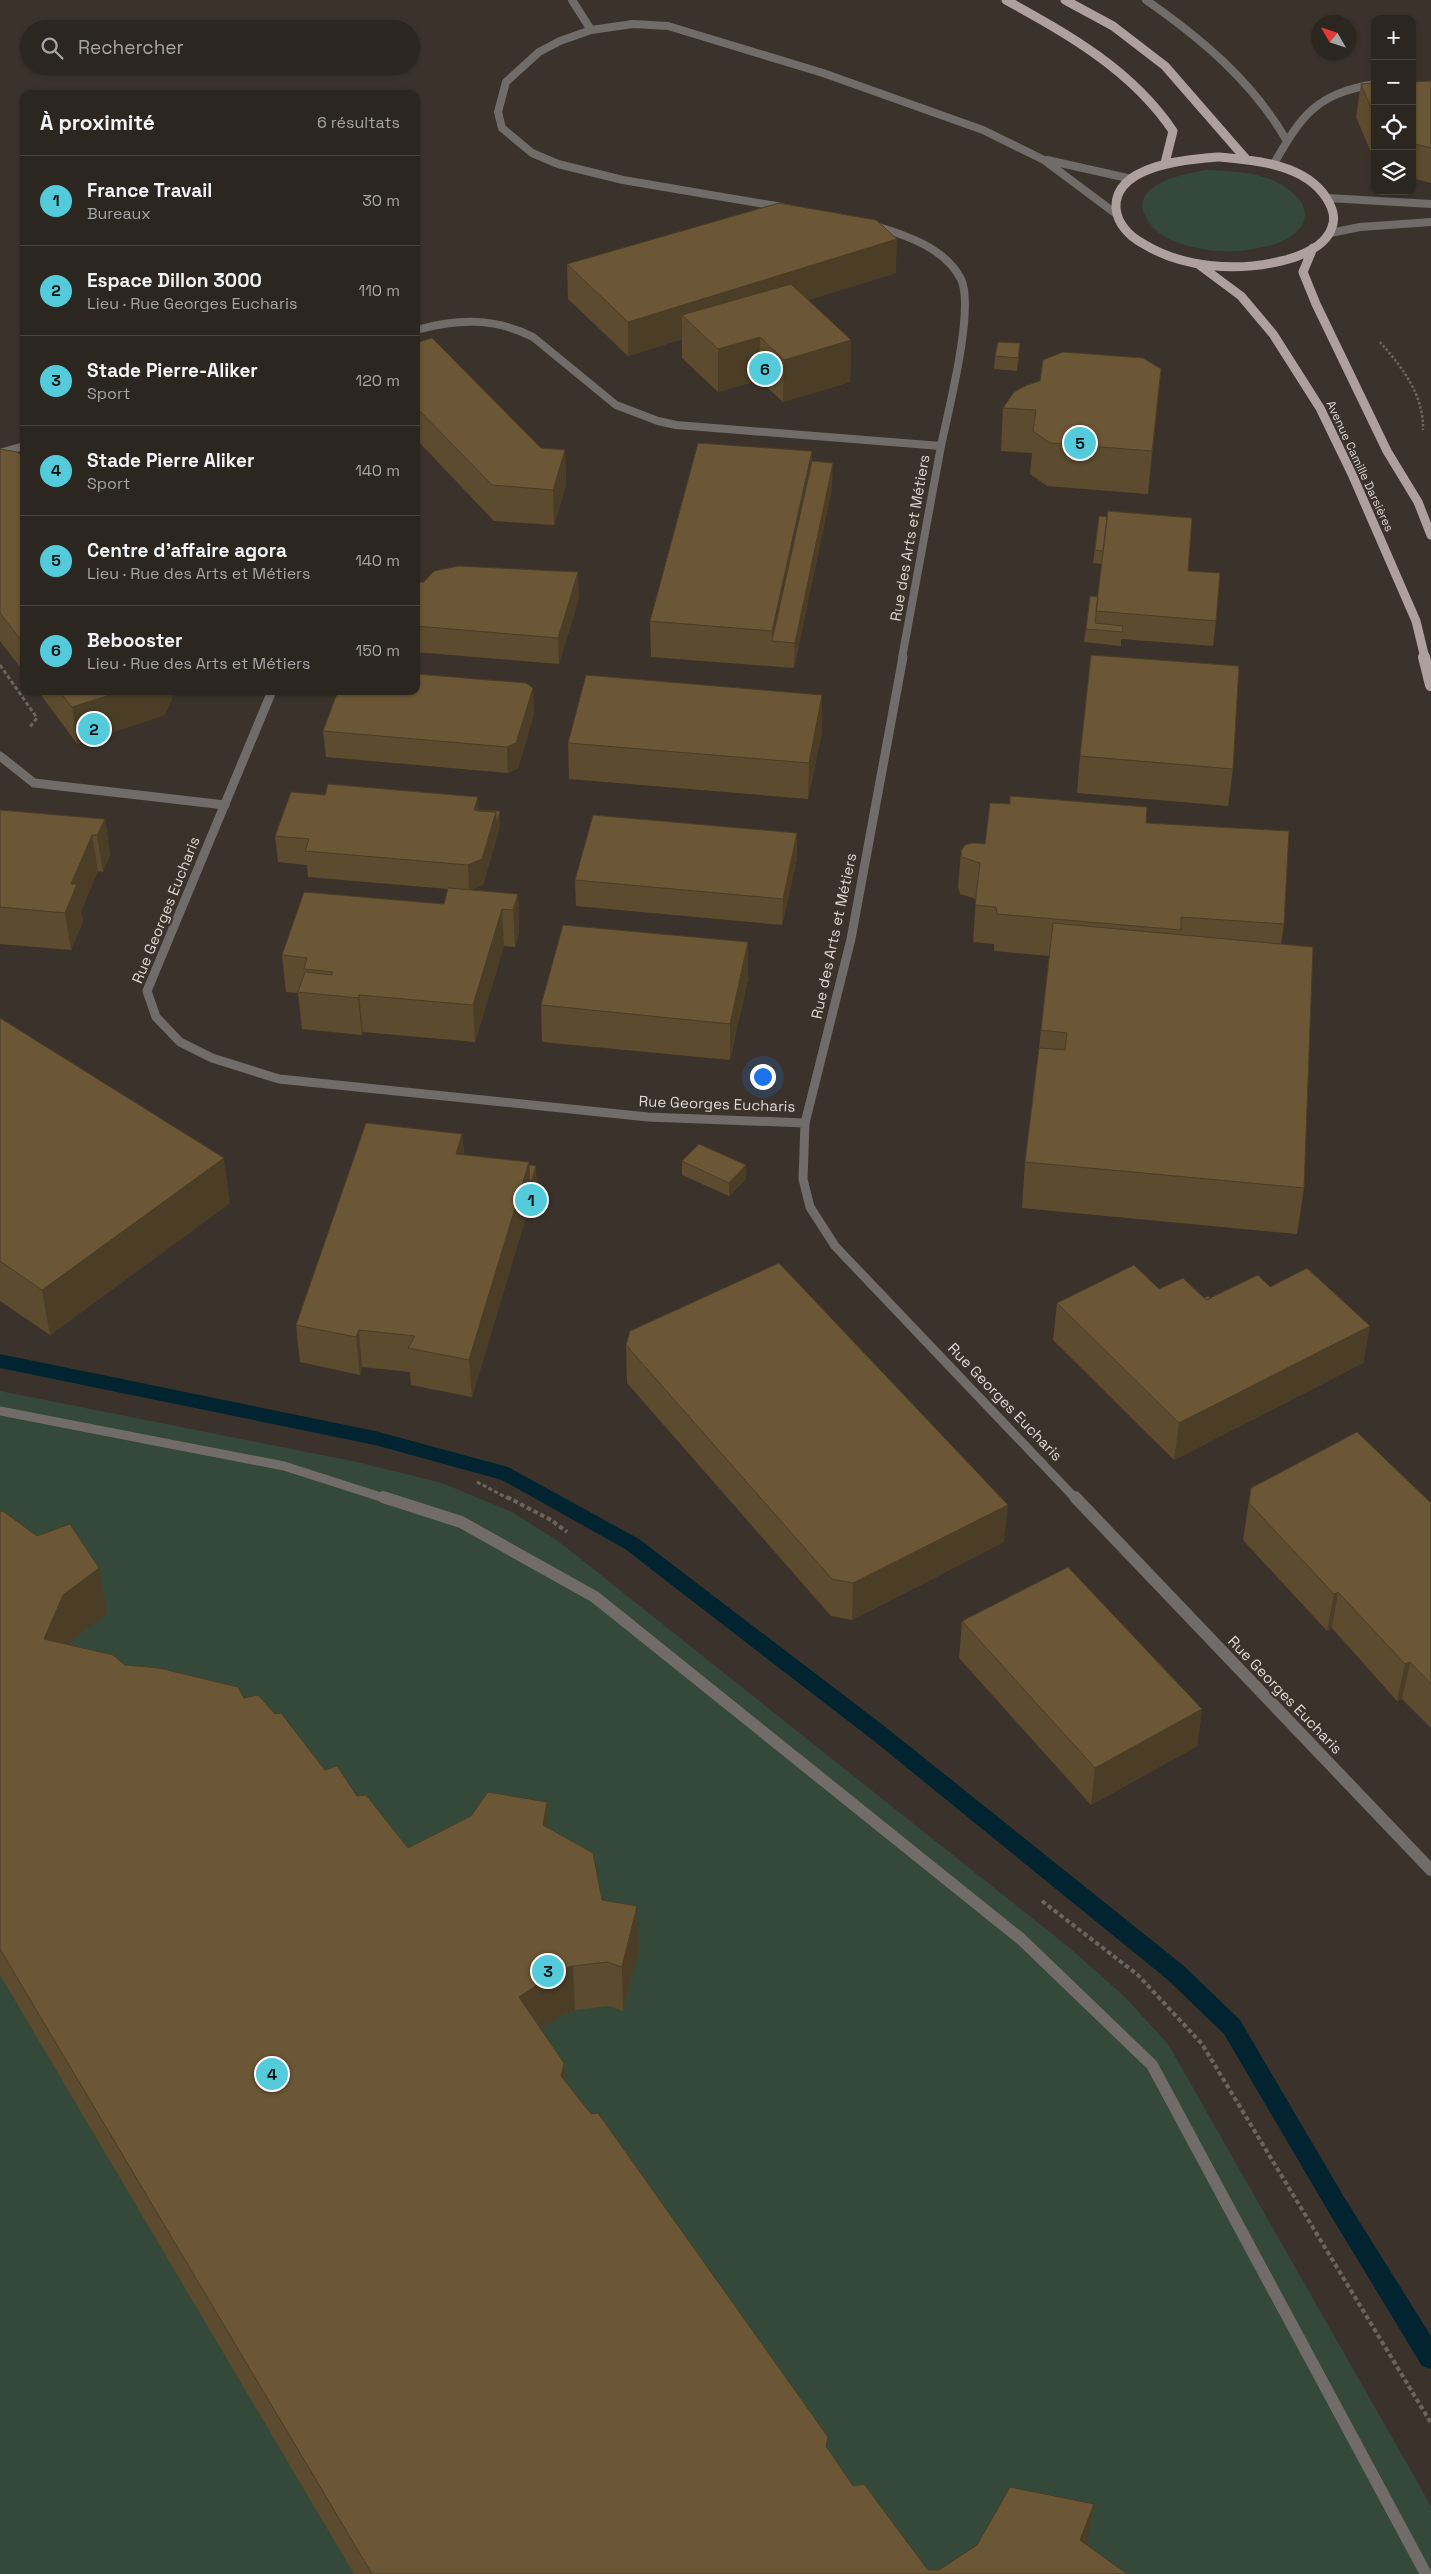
<!DOCTYPE html>
<html lang="fr">
<meta charset="utf-8">
<style>
:root{--surface:#2c2620;--page:#38322d;--text:#f1f3f6;--muted:#a6a5a5;--line:#48433e;--accent:#53cbdb}
body{margin:0;font-family:"Space Grotesk",sans-serif;background:var(--page);color:var(--text)}
.controls{position:absolute;right:15px;top:15px;display:grid;overflow:hidden;border-radius:10px;box-shadow:0 1px 4px #0004}
.controls button{width:45px;height:45px;display:grid;place-items:center;padding:0;border:0;border-bottom:1px solid var(--line);background:var(--surface);color:var(--text);font:25px sans-serif}
.compass{position:absolute;left:1311px;top:15px;width:45px;height:45px;border-radius:50%;background:var(--surface);box-shadow:0 1px 4px #0004;rotate:309deg}
.you{position:absolute;left:762px;top:1076px;width:18px;height:18px;margin:-12px;border:4px solid #fff;border-radius:50%;background:#1a73e8;box-shadow:0 0 0 8px #1a73e833}
.badge{display:grid;place-items:center;width:32px;height:32px;border-radius:50%;background:var(--accent);color:#111;font-size:16px;font-weight:700}
.pin{position:absolute;translate:-50% -50%;border:2px solid #fff;box-shadow:0 1px 5px #0006}
.list{margin:0;padding:0;list-style:none}
h2{display:flex;justify-content:space-between;align-items:center;height:65px;margin:0;padding:0 20px;font-size:21px}
h2 small{font-size:16px;font-weight:400;color:var(--muted)}
.list li{display:grid;grid-template-columns:32px 1fr auto;gap:15px;align-items:center;box-sizing:border-box;height:90px;padding:0 20px;border-top:1px solid var(--line)}
.list b{display:block;font-size:19px;white-space:nowrap}
.list p{margin:0;font-size:16px;white-space:nowrap;color:var(--muted)}
.list em{font-size:16px;font-style:normal;color:var(--muted)}
.icon{flex:none;width:28px;height:28px;fill:none;stroke:currentColor;stroke-width:2;stroke-linecap:round;stroke-linejoin:round}
.map{position:relative;flex:none;width:1431px;height:2574px;overflow:hidden}
.search{position:absolute;background:var(--surface);box-shadow:0 1px 4px #0004;left:20px;top:20px;width:400px;height:55px;display:flex;align-items:center;gap:12px;box-sizing:border-box;padding:0 18px;border-radius:28px;color:var(--muted);font-size:19px}
.panel{position:absolute;background:var(--surface);box-shadow:0 1px 4px #0004;left:20px;top:90px;width:400px;height:605px;border-radius:10px}
.map>svg:first-child{display:block}
</style>
<div class="map">
<svg width="1431" height="2574" viewBox="0 0 1431 2574">
<rect width="100%" height="100%" fill="#3b332b"/>
<path fill="#344939" d="M1207,170C1239,171 1280,173 1301,202C1304,207 1306,214 1304,220C1301,233 1284,241 1272,245C1238,255 1188,254 1158,232C1151,226 1146,219 1143,211C1136,182 1188,173 1207,170Z
M0,1391L357,1462L442,1483L512,1512L558,1541L1066,1945L1124,1996L1168,2044L1431,2506V2574H0Z"/>
<g fill="none" stroke-linecap="round" stroke-linejoin="round">
<path fill="#022430" fill-rule="evenodd" d="M0,1354L375,1431L508,1467L639,1539L888,1729L1184,1966L1240,2020L1344,2197L1431,2336V2369L1422,2366L1328,2211L1224,2034L1168,1980L874,1741L625,1549L502,1480L375,1445L0,1368Z"/>
<path stroke="#6c655e" stroke-width="2.5" stroke-dasharray="2.5 2" stroke-linecap="butt" d="M1380,342C1402,367 1424,395 1423,430"/>
<path stroke="#6c655e" stroke-width="3" stroke-dasharray="4 2.5" stroke-linecap="butt" d="M0,665L37,718L29,728
M477,1482L509,1499"/>
<path stroke="#6c655e" stroke-width="4" stroke-dasharray="4.5 3" stroke-linecap="butt" d="M507,1497L551,1520L567,1532
M1042,1901L1138,1975L1202,2044L1431,2423"/>
<path stroke="#716b69" stroke-width="8" d="M1146,0C1202,39 1253,82 1287,141
M1273,165C1302,115 1315,94 1375,84"/>
<path stroke="#716b69" stroke-width="9" d="M0,756L34,783L225,805
M805,1123L803,1179L810,1207L835,1246L1076,1499
M0,1411L284,1466L387,1499"/>
<path stroke="#716b69" stroke-width="12" d="M383,1497L461,1522L595,1597L1021,1939L1152,2065L1426,2574
M1075,1497L1431,1870"/>
<path stroke="#716b69" stroke-width="8" d="M572,0L591,30
M1047,160L1132,179
M1328,198L1431,204
M782,207L623,180L558,164L532,153L502,128L498,112L506,82L539,52L560,41L591,30L633,24L668,26L823,73L983,130L1044,160L1115,213
M875,226C906,235 945,248 961,279C975,308 948,412 941,446
M1330,233L1360,227L1431,222
M416,330C457,319 494,317 533,337L616,405L658,421L676,425L941,446L902,658
M0,453L24,446"/>
<path stroke="#716b69" stroke-width="9" d="M272,691L147,991L156,1017L180,1042L212,1058L279,1079L648,1117L805,1123L851,939L903,657"/>
<path stroke="#ada09d" stroke-width="9" d="M1006,0C1069,35 1132,70 1173,131L1165,163
M1065,0L1113,26L1165,66L1246,159
M1218,157C1254,160 1306,164 1327,199C1332,207 1336,217 1332,227C1326,247 1299,257 1281,261C1236,272 1182,268 1142,243C1129,236 1117,223 1116,208C1114,165 1188,159 1218,157Z
M1313,248L1303,272L1316,304L1387,451L1418,502L1431,535
M1198,264L1241,296L1273,334L1320,408L1352,474L1416,621L1425,658"/>
<path stroke="#ada09d" stroke-width="12" d="M1424,657L1431,685"/>
</g>
<path fill="#5c4b2e" d="M1431,81V183L1412,178V82Z
M1375,83V162L1356,117L1361,84Z
M567,264L896,273L808,300L851,340L850,382L783,402L759,380L718,392L682,358V339L628,356L568,299Z
M416,343L541,448L565,450L566,485L554,525L494,521L416,439Z
M995,356H1019L1017,371L994,369Z
M1161,369L1148,494L1047,486L1030,474L1032,453L1001,451L1003,408L1040,381Z
M0,449L24,456V672L0,641Z
M812,461L832,488L794,668L651,657L650,621Z
M1099,516L1188,571L1216,621L1213,646L1121,639V646L1084,642L1086,629L1098,597L1102,564L1093,563Z
M416,582L579,598L559,664L416,652Z
M533,688L534,714L518,768L508,773L326,757L323,731Z
M38,691H175L165,715L77,744Z
M822,732L808,799L569,779L568,743Z
M1080,756L1233,769L1228,806L1077,793Z
M0,810L105,819L110,855L103,872L98,871L81,911L83,921L71,950L0,944Z
M478,810L500,811V825L483,885L471,890L518,894L519,931L515,947L504,946L475,1042L363,1032L362,1035L302,1029L298,993L286,992L282,955L444,904L448,889L308,877L307,865L278,862L275,836Z
M1146,823L1284,924L1281,944L1304,1188L1297,1234L1022,1208L1025,1162L1039,1048L1049,956L994,951V944L973,942L976,899L960,894L958,887L961,851L985,844Z
M797,833V859L782,925L576,906L575,880Z
M748,942V979L730,1060L542,1042L541,1005Z
M0,1018L230,1203L50,1335L0,1301Z
M462,1134L464,1155L529,1162V1165L537,1180L472,1397L411,1385L410,1372L362,1367L360,1375L300,1362L296,1325Z
M682,1161L746,1165V1179L729,1196L682,1175Z
M1270,1287L1370,1326L1363,1363L1174,1460L1053,1340L1057,1303L1159,1289L1204,1298H1211Z
M626,1345L1004,1542L852,1620L831,1616L627,1383Z
M1251,1488L1431,1503V1728L1402,1699L1397,1701L1332,1628L1327,1631L1243,1540Z
M0,1512L107,1614L72,1640L70,1645L125,1665L244,1698L325,1770L357,1796L408,1848L547,1802L548,1827L639,1950L623,2011L609,2006L575,2010L564,2014L541,2029L564,2063L565,2081L828,2437V2449L853,2486L928,2570H939L1087,2545L1127,2574H354L0,1975Z
M962,1621L1202,1709L1197,1746L1091,1805L959,1658Z"/>
<path fill="#4b3d26" d="M897,239L896,273L701,333L682,315V339L628,356V322Z
M760,337L759,380L718,392V349Z
M851,340L850,382L783,402L784,360Z
M1020,343L1019,356L1017,371L1018,358Z
M1161,369L1157,412L1148,494L1152,451Z
M565,450L566,485L554,525L553,490Z
M812,451V486L772,641V631Z
M833,463L832,488L794,668L795,643Z
M578,572L579,598L559,664L558,638Z
M533,688L534,714L518,768L508,773L507,747Z
M122,691H175L165,715L77,744L72,707Z
M822,695V732L808,799L809,763Z
M478,797L479,823L474,810Z
M500,811V825L497,838L496,825Z
M496,812L497,838L483,885L469,891L468,865Z
M105,819L110,855L103,872L97,835Z
M797,833V859L782,925L783,899Z
M92,835L98,871L81,911L83,921L71,950L65,913L71,884Z
M518,894L519,931L515,947L513,910Z
M502,909L504,946L475,1042L473,1005Z
M748,942V979L730,1060V1024Z
M359,995L363,1032L362,1035L358,998Z
M462,1134L465,1171L456,1154Z
M224,1158L230,1203L50,1335L42,1290Z
M529,1162L530,1186L536,1166L537,1180L472,1397L469,1360Z
M746,1165V1179L729,1196V1183Z
M1370,1326L1363,1363L1174,1460L1179,1423Z
M359,1330L362,1367L360,1375L356,1337Z
M1008,1505L1004,1542L852,1620L853,1583Z
M99,1568L107,1614L72,1640L53,1684L44,1639L63,1595Z
M1338,1592L1332,1628L1327,1631L1334,1594Z
M1410,1662L1402,1699L1397,1701L1405,1664Z
M1202,1709L1197,1746L1091,1805L1095,1768Z
M547,1802L549,1846L543,1825Z
M637,1906L639,1950L623,2011L622,1967Z
M573,1966L575,2010L564,2014L522,2041L519,1997L561,1969Z
M564,2063L566,2106L561,2076Z
M828,2437L826,2478V2446Z
M1094,2504L1087,2544L1076,2574L1080,2540Z"/>
<path fill="#6b5736" stroke="#4b3d26" d="M1431,81V148L1412,143V82Z
M1375,83V117L1361,84Z
M779,203L876,220L897,239L628,322L567,264Z
M791,284L851,340L784,360L760,337L718,349L682,315Z
M432,338L541,448L565,450L553,490L492,485L416,407V343Z
M998,342L1020,343L1018,358L995,356Z
M1063,352L1143,358L1161,369L1152,451L1050,443L1033,431L1036,410L1003,408L1014,392L1027,385L1040,381L1043,360Z
M698,443L812,451L772,631L650,621Z
M0,449L17,452L24,456V644L0,613Z
M812,461L833,463L795,643L772,641Z
M1108,511L1192,518L1188,571L1220,573L1216,621L1096,611Z
M1099,516L1107,517L1103,551L1095,550Z
M458,566L578,572L558,638L416,626V582H424L434,571Z
M1090,596L1098,597L1095,623L1123,626L1122,632L1086,629Z
M1091,655L1239,666L1233,769L1080,756Z
M416,674L526,683L533,688L516,743L507,747L323,731L338,691H416Z
M586,675L822,695L809,763L568,743Z
M59,691H122L72,707Z
M328,784L478,797L474,810L496,812L482,859L468,865L305,851L309,839L275,836L291,792L325,795Z
M1010,796L1147,807L1146,823L1289,831L1284,924L1181,917V930L997,914L996,907L975,905L980,863L962,857L961,851L965,845L973,843L985,844L990,803L1010,804Z
M0,810L105,819L97,835H92L71,884H77L65,913L0,907Z
M478,810L500,811L496,825V812L478,811Z
M593,815L797,833L783,899L575,880Z
M448,888L518,894L513,910L502,909L473,1005L359,995L358,998L298,992L305,972L332,975L333,972L304,969L307,958L282,955L304,892L444,904Z
M1053,923L1313,947L1304,1188L1025,1162L1039,1048L1065,1050L1067,1033L1041,1030Z
M563,925L748,942L730,1024L541,1005Z
M0,1018L224,1158L42,1290L0,1261Z
M366,1123L462,1134L456,1154L529,1162L469,1360L408,1348L415,1336L359,1330L356,1337L296,1325Z
M699,1144L746,1165L729,1183L682,1161Z
M529,1165L536,1166L530,1186Z
M779,1263L1008,1505L853,1583L832,1579L626,1345L630,1331Z
M1134,1265L1159,1289L1183,1278L1206,1300L1258,1275L1270,1287L1307,1268L1370,1326L1179,1423L1057,1303Z
M1208,1296L1211,1298L1206,1300L1204,1298Z
M1357,1432L1431,1503V1684L1410,1662L1405,1664L1338,1592L1334,1594L1249,1503L1251,1488Z
M3,1511L37,1536L70,1524L99,1568L63,1595L44,1639L113,1655L125,1665L159,1668L238,1687L244,1698L258,1695L275,1714L281,1713L325,1770L337,1766L357,1796L366,1795L408,1848L471,1816L488,1792L547,1802L543,1825L593,1853L602,1900L637,1906L622,1967L607,1962L573,1966L561,1969L519,1997L564,2063L561,2076L591,2114L598,2113L828,2437L826,2446L853,2486L864,2484L928,2570H939L977,2545L1010,2487L1094,2504L1080,2540L1127,2574H372L0,1949V1512Z
M1068,1567L1202,1709L1095,1768L962,1621Z"/>
<g text-anchor="middle" stroke-width="4.5" stroke-linejoin="round" paint-order="stroke">
<g font-size="12" fill="#ded8d3" stroke="#3b332b">
<text transform="translate(1360 466) rotate(65)" y="4">Avenue Camille Darsières</text>
</g>
<g font-size="15" fill="#ded8d3" stroke="#3b332b">
<text transform="translate(910 538) rotate(-80)" y="5">Rue des Arts et Métiers</text>
<text transform="translate(166 910) rotate(-68)" y="5">Rue Georges Eucharis</text>
<text transform="translate(834 936) rotate(-78)" y="5">Rue des Arts et Métiers</text>
<text transform="translate(717 1104) rotate(2)" y="5">Rue Georges Eucharis</text>
<text transform="translate(1005 1402) rotate(46)" y="5">Rue Georges Eucharis</text>
<text transform="translate(1285 1695) rotate(46)" y="5">Rue Georges Eucharis</text>
</g>
</g>
</svg>
<div class="controls">
<button>+</button>
<button>−</button>
<button><svg class="icon" aria-label="locate" viewBox="0 0 24 24"><circle cx="12" cy="12" r="6"/><path d="M12 2v4M12 18v4M2 12h4M18 12h4"/></svg></button>
<button><svg class="icon" aria-label="layers" viewBox="0 0 24 24"><path d="M12 4l9 5-9 5-9-5zM3 14l9 5 9-5"/></svg></button>
</div>
<svg class="compass" viewBox="-18 -18 36 36"><path d="M0-13l5 13h-10z" fill="#e53935"/><path d="M0 13l5-13h-10z" fill="#a6a5a5"/></svg>
<div class="you"></div>
<div class="pin badge" style="left:531px;top:1200px">1</div>
<div class="pin badge" style="left:94px;top:729px">2</div>
<div class="pin badge" style="left:548px;top:1971px">3</div>
<div class="pin badge" style="left:272px;top:2074px">4</div>
<div class="pin badge" style="left:1080px;top:443px">5</div>
<div class="pin badge" style="left:765px;top:369px">6</div>
<div class="search"><svg class="icon" aria-label="search" viewBox="0 0 24 24"><circle cx="10" cy="10" r="6"/><path d="M15 15l6 6"/></svg>Rechercher</div>
<section class="panel">
<h2>À proximité<small>6 résultats</small></h2>
<ul class="list">
<li><span class="badge">1</span><div><b>France Travail</b><p>Bureaux</p></div><em>30 m</em></li>
<li><span class="badge">2</span><div><b>Espace Dillon 3000</b><p>Lieu · Rue Georges Eucharis</p></div><em>110 m</em></li>
<li><span class="badge">3</span><div><b>Stade Pierre-Aliker</b><p>Sport</p></div><em>120 m</em></li>
<li><span class="badge">4</span><div><b>Stade Pierre Aliker</b><p>Sport</p></div><em>140 m</em></li>
<li><span class="badge">5</span><div><b>Centre d'affaire agora</b><p>Lieu · Rue des Arts et Métiers</p></div><em>140 m</em></li>
<li><span class="badge">6</span><div><b>Bebooster</b><p>Lieu · Rue des Arts et Métiers</p></div><em>150 m</em></li>
</ul>
</section>
</div>
